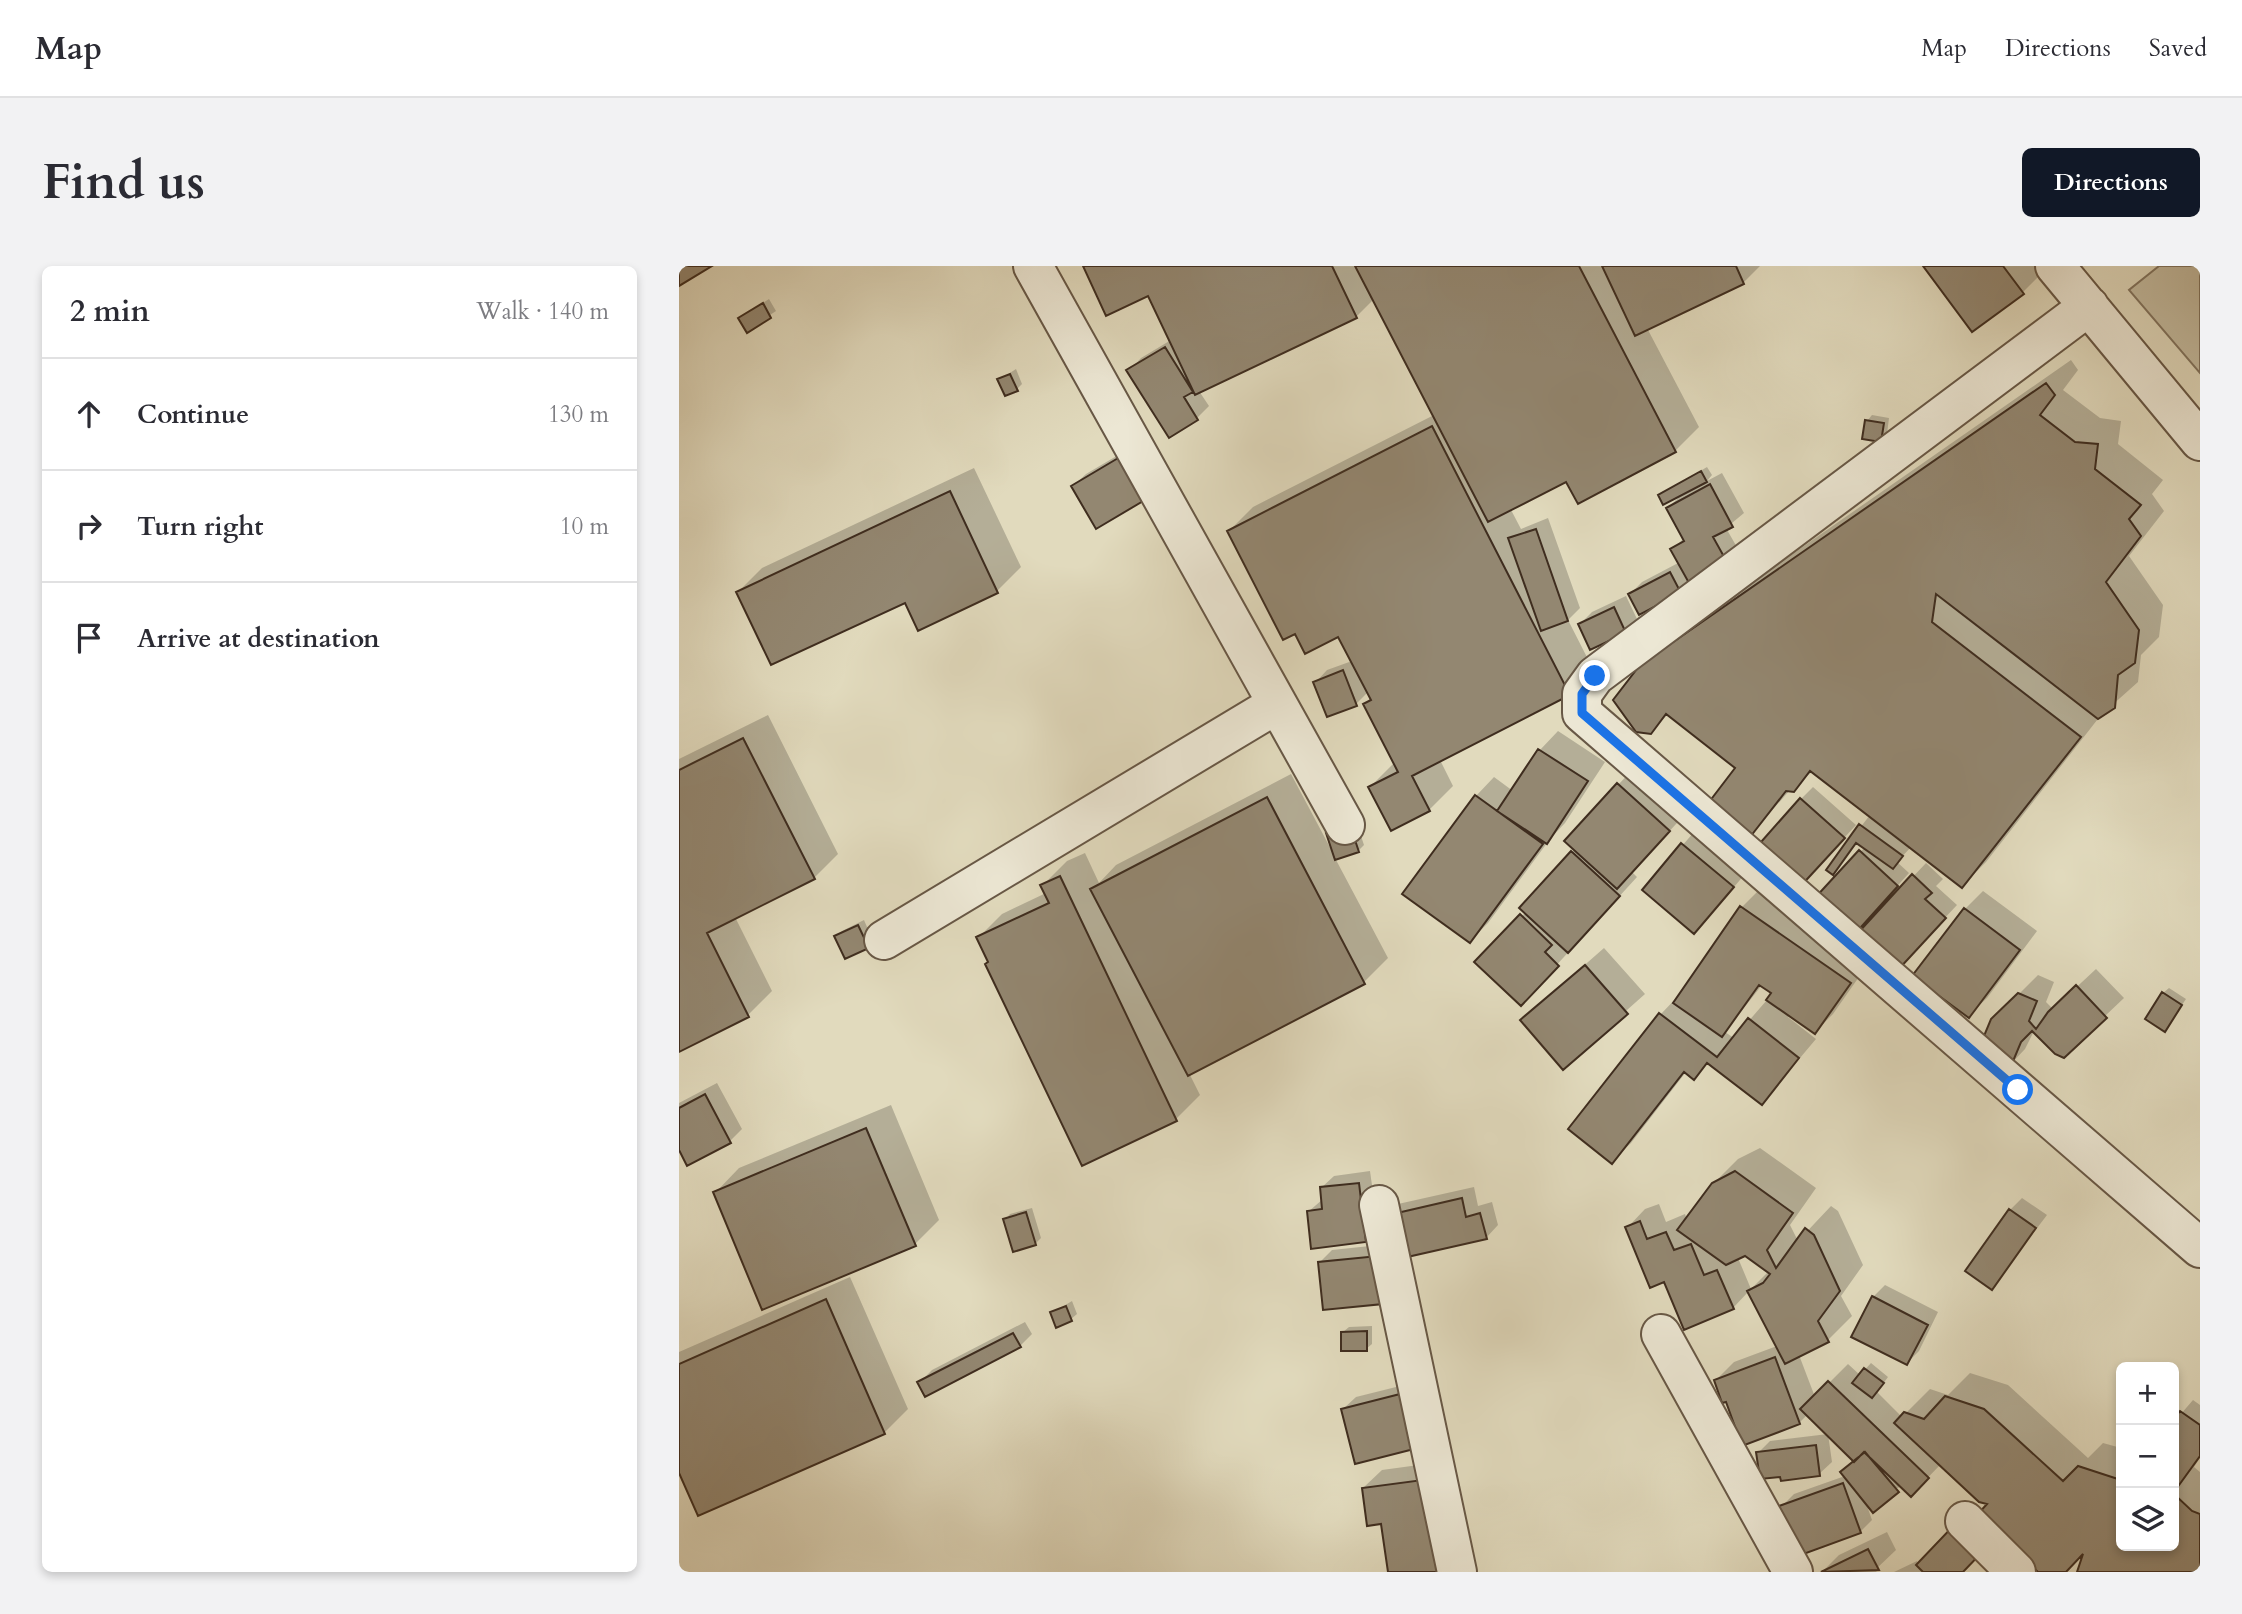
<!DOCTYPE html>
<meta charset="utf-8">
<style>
:root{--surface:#fff;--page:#f2f2f3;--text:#2b2b33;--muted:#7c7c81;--line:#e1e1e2;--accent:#111827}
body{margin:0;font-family:Cardo,serif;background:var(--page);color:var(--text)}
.controls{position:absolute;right:21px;bottom:21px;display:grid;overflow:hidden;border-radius:10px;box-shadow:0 4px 10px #0003}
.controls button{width:63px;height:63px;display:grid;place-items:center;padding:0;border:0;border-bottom:2px solid var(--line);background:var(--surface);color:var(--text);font:35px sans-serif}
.stop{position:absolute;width:21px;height:21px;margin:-16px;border:5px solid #1a73e8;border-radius:50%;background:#fff}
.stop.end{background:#1a73e8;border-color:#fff;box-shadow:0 2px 7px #0008}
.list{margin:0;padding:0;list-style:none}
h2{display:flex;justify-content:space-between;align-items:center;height:91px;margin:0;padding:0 28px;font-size:30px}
h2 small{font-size:23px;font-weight:400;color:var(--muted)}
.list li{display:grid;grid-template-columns:46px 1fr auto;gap:21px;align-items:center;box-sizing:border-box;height:112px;padding:0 28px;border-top:2px solid var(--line)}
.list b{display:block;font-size:26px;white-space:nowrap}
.list em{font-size:23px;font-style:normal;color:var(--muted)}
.icon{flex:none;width:38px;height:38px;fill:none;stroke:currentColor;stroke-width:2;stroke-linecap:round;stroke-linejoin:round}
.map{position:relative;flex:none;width:1521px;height:1306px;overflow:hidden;border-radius:10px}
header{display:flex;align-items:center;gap:42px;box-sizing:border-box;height:98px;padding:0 35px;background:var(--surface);border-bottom:2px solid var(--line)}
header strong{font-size:33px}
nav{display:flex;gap:38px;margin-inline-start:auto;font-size:24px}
.intro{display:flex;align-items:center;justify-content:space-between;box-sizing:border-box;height:168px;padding:0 42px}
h1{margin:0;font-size:49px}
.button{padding:18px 32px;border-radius:10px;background:var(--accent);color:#fff;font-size:24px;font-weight:700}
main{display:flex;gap:42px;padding:0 42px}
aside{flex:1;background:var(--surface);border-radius:10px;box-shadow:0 4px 10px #0003}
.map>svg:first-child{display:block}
</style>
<header>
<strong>Map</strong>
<nav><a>Map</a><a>Directions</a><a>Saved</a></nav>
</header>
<div class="intro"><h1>Find us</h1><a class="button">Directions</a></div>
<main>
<aside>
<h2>2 min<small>Walk · 140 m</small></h2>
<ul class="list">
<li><svg class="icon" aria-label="ahead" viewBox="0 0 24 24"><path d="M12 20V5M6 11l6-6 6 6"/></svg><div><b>Continue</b></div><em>130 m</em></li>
<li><svg class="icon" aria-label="right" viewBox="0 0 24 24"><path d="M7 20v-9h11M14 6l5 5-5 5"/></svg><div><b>Turn right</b></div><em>10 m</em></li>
<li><svg class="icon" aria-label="arrive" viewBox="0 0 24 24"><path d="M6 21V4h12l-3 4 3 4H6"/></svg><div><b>Arrive at destination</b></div></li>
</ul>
</aside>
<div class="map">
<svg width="1521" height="1306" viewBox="0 0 1521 1306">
<rect width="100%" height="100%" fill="#e1dabd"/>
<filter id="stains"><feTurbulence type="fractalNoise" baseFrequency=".00286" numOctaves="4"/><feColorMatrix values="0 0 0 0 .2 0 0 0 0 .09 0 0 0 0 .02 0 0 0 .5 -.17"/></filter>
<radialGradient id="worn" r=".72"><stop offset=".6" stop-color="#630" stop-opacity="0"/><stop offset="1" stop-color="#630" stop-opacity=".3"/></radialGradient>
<path fill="#c5bda2" stroke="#827560" stroke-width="2" d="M1480,0H1521V107L1450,24Z"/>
<path fill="#0003" fill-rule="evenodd" d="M406,0H1081L1064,17L968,62L1020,161L996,185L888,213L831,242L842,263L869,252L901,342L889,354L914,403L890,428L761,494L774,520L750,544L691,521L716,496L686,438L692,432L689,426L677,438L636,417L648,404L673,395L660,368L550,265L574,241L755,149L695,33L677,51L520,125L530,140L518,152L450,105L462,92L492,74L470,28Z
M1246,0H1356L1362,8L1344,26Z
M90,33L97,45L68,64L61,52Z
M1392,94L1399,104L1384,124L1421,152L1442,155L1439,178L1484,214L1473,228L1485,245L1450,290L1484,339L1480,371L1462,389L1459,416L1422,449L1307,596L1283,620L1232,581L1218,596L1230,607L1186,656L1137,634L1186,581L1179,576L1154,606L1149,603L1191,549L1134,505L1111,524L1067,574L1059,502L989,448L971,466L958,465L987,376Z
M337,103L343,118L338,123L320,114Z
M1193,149L1210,152L1208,168L1202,174L1188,155Z
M463,175L487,214L394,220L407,208Z
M1028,201L1033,209L1028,215L1043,207L1065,247L1047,262L1059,283L1001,326L951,328L963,316L1001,296L994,283L1005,272L989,242L1002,229H981Z
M295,202L342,301L318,325L59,326L83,302Z
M947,330L958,353L946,365L901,358L913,346Z
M89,449L159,588L135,612L56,651L93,725L69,749L0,784V493Z
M879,465L926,496L886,557L871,573L809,657L791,675L725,627L797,530L815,511L834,525L861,484Z
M957,500L1008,546L953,606L958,611L842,738L798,696L847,646L842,642L896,583L939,519Z
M612,508L654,587L677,555L685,579L679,585L656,592L709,692L685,716L510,807L521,829L497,853L311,696L299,672L323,648L367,627L364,619L388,595L406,587L420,617L437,599Z
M1134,521L1177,559L1131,609L1122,533Z
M1015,566L1066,608L1027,654L965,624Z
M1247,597L1264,613L1257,620L1278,639L1230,690L1180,668Z
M1081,623L1189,698L1154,748L1136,766L1110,748L1109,751L1137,773L1083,837L1030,796L1014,812L1007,806L952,877L933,895L892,863L982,748L1000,729L1063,641ZM1083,719L1094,727L1055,772L1046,766Z
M1304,625L1358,665L1308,732L1289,750L1286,643Z
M185,654L194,675L157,670L163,665Z
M925,682L966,728L884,801L843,754Z
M1417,703L1445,732L1384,790L1355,765L1346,783L1328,802L1314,754L1359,709L1375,716L1367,736L1374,743Z
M1490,722L1507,733L1486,764L1484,727Z
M38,817L63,863L51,875L9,897L0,881V837Z
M212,839L260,954L236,978L36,927L60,902Z
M1081,882L1137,922L1111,959L1119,975L1152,940L1159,945L1184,999L1162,1030L1173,1050L1149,1074L1120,1089L1136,1131L1169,1098L1181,1109L1192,1097L1209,1111L1198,1126L1223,1151L1251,1123L1269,1129L1291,1107L1329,1119L1409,1192L1424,1177L1442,1182V1280H1495V1156L1514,1134L1521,1139V1192L1515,1201L1521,1206V1306H1400L1407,1284L1386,1306H1362L1320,1267L1283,1306H1247L1240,1300L1243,1306H1215L1238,1295L1239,1299L1311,1237L1262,1198L1232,1229L1223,1220L1187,1237L1193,1254L1181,1266L1102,1241L1115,1228L1166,1210L1163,1207L1176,1194L1129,1148L1120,1157L1048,1133L1037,1114L1055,1096L1098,1080L1070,1025L1054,1042L986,1013L948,962L966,943L980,938L987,956L1006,948L1008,954L1034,918L1059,893ZM1067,988L1090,1005L1072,1023L1059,992Z
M691,905L699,962L686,975L629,946L644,933L642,922L655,910Z
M795,921L799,940L813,936L819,959L807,972L716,992L719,938Z
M1343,932L1368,949L1313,1021L1331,944Z
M353,942L362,972L356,978L326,954L331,948Z
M710,978L703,1036L641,996L653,984Z
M171,1011L229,1143L205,1167L0,1203V1086Z
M1206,1019L1259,1046L1240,1085L1228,1097L1194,1031Z
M393,1035L398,1048L392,1053L373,1047Z
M346,1056L353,1068L341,1080L241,1116L253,1104Z
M693,1060V1078L687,1083L664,1066L670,1061Z
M737,1116L738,1180L664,1143L677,1131Z
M1149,1168L1153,1196L1140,1208L1079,1187L1091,1175Z
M769,1195L710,1306L703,1256L684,1222L703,1204Z
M1208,1266L1217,1284L1196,1304L1198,1306H1143L1160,1289Z"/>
<path fill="#938771" stroke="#3f2d1f" stroke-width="2" d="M0,0H33L0,20Z
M404,0H653L678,52L516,129L469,30L427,50Z
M676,0H900L997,186L899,238L887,216L809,256Z
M923,0H1057L1065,18L956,70Z
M1244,0H1324L1345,28L1293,66Z
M84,37L92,52L68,67L59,52Z
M486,81L514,126L505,131L519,154L490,172L447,104Z
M331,108L339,125L326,130L318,113Z
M1367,117L1376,129L1361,149L1396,176L1419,178L1416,203L1462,239L1450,253L1462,270L1427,316L1460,364L1456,397L1439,409L1436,442L1419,453L1257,328L1253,356L1402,471L1283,622L1131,505L1115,526L1107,525L1068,575L1024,544L1056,502L987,448L972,468L957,466L934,434L961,399Z
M1186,154L1205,157L1202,176L1183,173Z
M753,160L891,429L733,510L751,545L712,565L689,521L719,506L684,438L692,434L659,371L626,388L616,368L604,374L548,265Z
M451,185L476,228L417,263L392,220Z
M1022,205L1028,216L984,239L979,229Z
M1031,218L1054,261L1034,271L1048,296L1010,317L991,283L1005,275L987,242Z
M271,225L319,327L239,365L226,337L92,399L57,326Z
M857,263L889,355L862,365L829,272Z
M991,306L1002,327L960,349L949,328Z
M935,341L947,367L911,384L899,358Z
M664,404L678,440L648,451L634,416Z
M64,472L136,613L28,667L70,751L0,786V504Z
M859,483L909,515L868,578L818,545Z
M938,517L991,565L938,623L885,575Z
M796,529L864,578L791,677L723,628Z
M588,531L686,718L509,810L411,623Z
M1121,532L1166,572L1119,623L1075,584Z
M1180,558L1224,590L1214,603L1177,577L1154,609L1147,604Z
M671,559L680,586L656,594L647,567Z
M1002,577L1055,621L1015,668L963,624Z
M1180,584L1219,620L1174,670L1134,634Z
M892,585L941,630L889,687L840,642Z
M1233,608L1253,627L1246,633L1267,652L1218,705L1178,668Z
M381,610L498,855L403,900L306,698L309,696L297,671L370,637L361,619Z
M1061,640L1172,717L1136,768L1087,734L1092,727L1080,719L1043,771L994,737Z
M1285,642L1341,684L1290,752L1233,710Z
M841,648L873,679L866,686L880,700L842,740L795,696Z
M179,659L190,682L166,693L155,670Z
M906,699L949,748L884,804L841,754Z
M1397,719L1428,752L1385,792L1376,788L1353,765L1342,776L1332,800L1300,782L1312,753L1339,727L1358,735L1350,755L1357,763L1369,746Z
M1483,726L1503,739L1486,766L1466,753Z
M980,747L1038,791L1069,752L1120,792L1083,839L1028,797L1015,814L1005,806L933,898L889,863Z
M26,828L52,877L8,900L0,884V842Z
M187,862L237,980L83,1044L34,926Z
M1056,905L1114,947L1088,984L1097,1002L1126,962L1135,969L1161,1025L1139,1055L1150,1076L1106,1098L1068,1025L1084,1017L1091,1008L1066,990L1047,999L998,964L1033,917Z
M680,917L687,976L632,983L628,945L643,943L641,921Z
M783,932L787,951L801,947L808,973L715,994L705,950Z
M1330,943L1357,962L1313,1024L1286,1005Z
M347,946L357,979L334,986L324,953Z
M961,955L968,973L987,966L995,984L1012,978L1025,1009L1038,1004L1055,1043L1005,1064L985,1016L971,1022L946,961Z
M699,990L704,1038L644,1044L639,996Z
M1193,1030L1249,1059L1228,1099L1172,1071Z
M147,1033L206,1168L19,1250L0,1207V1098Z
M387,1040L393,1055L377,1062L371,1046Z
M688,1065V1085H662V1066Z
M334,1067L342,1081L246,1131L238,1116Z
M1096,1091L1121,1158L1063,1180L1047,1136L1043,1137L1035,1114Z
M1185,1102L1205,1117L1193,1132L1173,1117Z
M1149,1115L1250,1212L1232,1231L1185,1186L1175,1196L1121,1143Z
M725,1127L739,1182L676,1198L662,1143Z
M1266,1130L1305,1143L1384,1215L1399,1200L1442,1214V1280H1495V1228L1513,1245L1521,1248V1306H1398L1404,1288L1387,1306H1359L1298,1249L1308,1238L1300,1236L1215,1157L1225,1146L1245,1153Z
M1501,1145L1521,1159V1190L1495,1226V1153Z
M1137,1179L1141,1210L1102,1215L1101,1211L1081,1213L1077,1186Z
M1186,1186L1220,1226L1194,1247L1161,1206Z
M751,1213L764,1306H709L702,1258L688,1260L683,1222Z
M1164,1217L1182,1267L1119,1290L1100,1240Z
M1279,1255L1307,1282L1284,1306H1244L1237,1299Z
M1189,1283L1200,1304L1142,1306Z"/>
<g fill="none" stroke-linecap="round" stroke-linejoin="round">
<g stroke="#685846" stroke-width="42">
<path id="minor" d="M354,0L666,559
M1376,0L1521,175
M1410,40L916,410L903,428V447L1521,982
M205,674L598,438
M700,939L778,1306
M982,1068L1114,1306
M1286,1255L1337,1306"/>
</g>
<use href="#minor" stroke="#ece7d4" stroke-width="38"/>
</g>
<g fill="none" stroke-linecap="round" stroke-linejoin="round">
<path stroke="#1a73e8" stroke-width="9" d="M916,410L903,428V447L1339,824"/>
</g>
<rect width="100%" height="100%" filter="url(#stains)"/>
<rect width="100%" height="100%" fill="url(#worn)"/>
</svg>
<div class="controls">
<button>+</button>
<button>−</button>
<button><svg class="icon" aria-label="layers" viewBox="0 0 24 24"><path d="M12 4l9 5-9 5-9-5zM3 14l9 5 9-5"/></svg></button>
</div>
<div class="stop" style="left:1339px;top:824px"></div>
<div class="stop end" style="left:916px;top:410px"></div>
</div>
</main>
